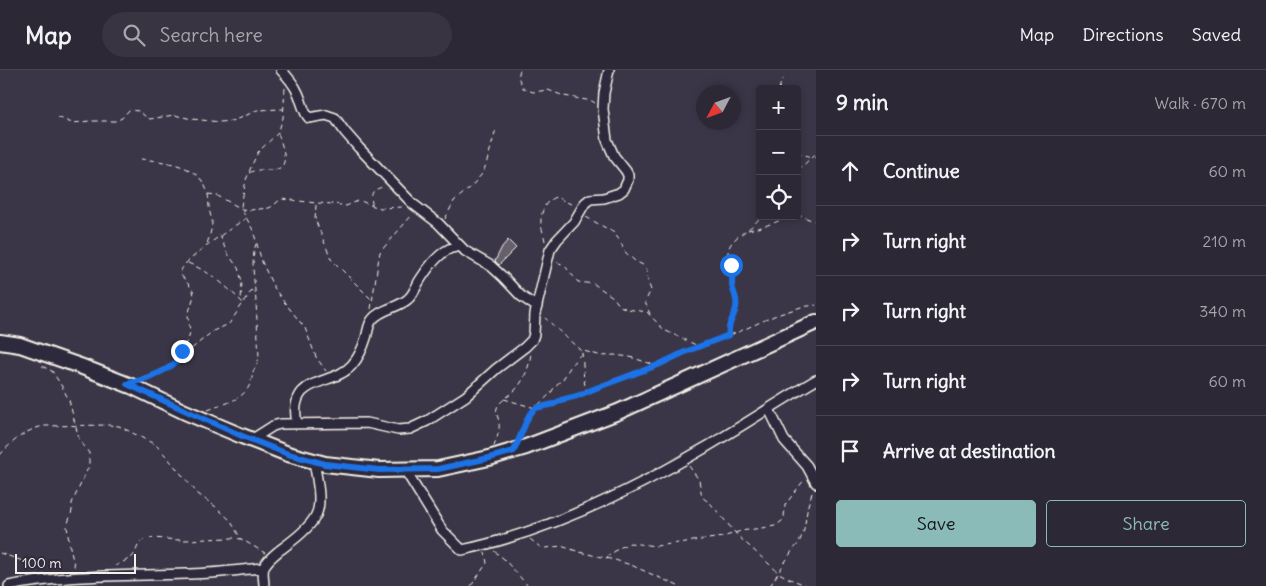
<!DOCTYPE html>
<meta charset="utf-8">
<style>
:root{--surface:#2c2835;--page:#383441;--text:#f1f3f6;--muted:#a6a6ad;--line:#484450;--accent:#8bbbb9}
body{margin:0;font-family:Delius,sans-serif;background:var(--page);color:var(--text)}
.controls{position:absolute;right:15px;top:15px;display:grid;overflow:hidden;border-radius:5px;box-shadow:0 2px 8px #0003}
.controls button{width:45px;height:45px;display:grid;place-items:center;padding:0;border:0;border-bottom:1px solid var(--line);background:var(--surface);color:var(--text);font:25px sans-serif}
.compass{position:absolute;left:696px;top:15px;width:45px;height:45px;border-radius:50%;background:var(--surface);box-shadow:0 2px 8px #0003;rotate:229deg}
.scale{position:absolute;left:15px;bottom:12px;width:121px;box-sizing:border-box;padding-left:5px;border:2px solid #f4f1e8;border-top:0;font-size:14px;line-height:18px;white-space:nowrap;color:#f4f1e8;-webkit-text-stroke:4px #2f2a3d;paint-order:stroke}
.stop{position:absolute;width:15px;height:15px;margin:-11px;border:4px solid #1a73e8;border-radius:50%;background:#fff}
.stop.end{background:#1a73e8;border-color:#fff;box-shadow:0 1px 5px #0008}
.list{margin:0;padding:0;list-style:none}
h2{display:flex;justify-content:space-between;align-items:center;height:65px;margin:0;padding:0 20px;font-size:21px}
h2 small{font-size:16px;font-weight:400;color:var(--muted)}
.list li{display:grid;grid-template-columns:32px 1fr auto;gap:15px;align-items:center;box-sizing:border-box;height:70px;padding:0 20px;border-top:1px solid var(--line)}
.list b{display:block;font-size:19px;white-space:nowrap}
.list em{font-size:16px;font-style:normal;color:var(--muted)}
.actions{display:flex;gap:10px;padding:15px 20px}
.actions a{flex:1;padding:11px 0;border:1px solid var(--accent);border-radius:5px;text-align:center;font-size:18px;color:var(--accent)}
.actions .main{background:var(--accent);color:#111}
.icon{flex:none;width:28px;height:28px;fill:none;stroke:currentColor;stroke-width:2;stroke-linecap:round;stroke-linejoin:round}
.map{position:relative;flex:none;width:816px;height:516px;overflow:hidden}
header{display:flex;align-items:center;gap:30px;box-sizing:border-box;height:70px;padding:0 25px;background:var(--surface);border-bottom:1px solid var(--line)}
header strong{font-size:24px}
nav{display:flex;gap:28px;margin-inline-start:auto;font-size:18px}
.search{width:350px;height:45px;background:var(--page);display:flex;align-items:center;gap:12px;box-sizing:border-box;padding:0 18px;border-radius:28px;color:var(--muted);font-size:19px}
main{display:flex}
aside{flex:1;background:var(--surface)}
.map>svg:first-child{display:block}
</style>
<header>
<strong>Map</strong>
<div class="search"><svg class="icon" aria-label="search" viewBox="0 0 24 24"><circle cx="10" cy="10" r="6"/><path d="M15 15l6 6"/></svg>Search here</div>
<nav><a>Map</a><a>Directions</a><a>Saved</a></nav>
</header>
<main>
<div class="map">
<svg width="816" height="516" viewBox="0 0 816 516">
<rect width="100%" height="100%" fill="#3b3647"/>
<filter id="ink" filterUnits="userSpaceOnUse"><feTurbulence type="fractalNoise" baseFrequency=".02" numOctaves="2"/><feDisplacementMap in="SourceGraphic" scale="10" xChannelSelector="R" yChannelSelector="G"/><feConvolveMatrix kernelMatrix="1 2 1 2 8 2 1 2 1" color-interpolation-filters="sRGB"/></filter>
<g filter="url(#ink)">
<path fill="#65616c" stroke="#f4f1e8" d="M508,170L516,178L499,195L495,191L502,177Z"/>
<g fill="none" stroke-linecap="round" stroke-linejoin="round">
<g stroke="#f4f1e8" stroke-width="12">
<path id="minor" d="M281,0C288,7 294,14 298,23C302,31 303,42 309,48L326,45L335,48L345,62L359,78L413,134L438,153L465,181L491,196L503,207L521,226L537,237
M769,339L784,370L807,396L816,413
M297,354C295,343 294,332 302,322C314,309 339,310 352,295C359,287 363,278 366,268C368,262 368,255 372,250C380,239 398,238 408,229C414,224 416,216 420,210C427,199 437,185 449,179C452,178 456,177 460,176
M251,370L273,356L280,354L367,353L398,360L410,359L427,351L466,326L496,299L525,277L532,270L534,264L535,244L550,180L557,170L574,152L585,133L590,129L604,128L619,123L624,119L628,110V105L626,101L614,86L607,70L603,39L604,23L609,0
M405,400L442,460L462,480C547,462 628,423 703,379C741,357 778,332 816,310
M9,516C67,504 127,506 186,504C212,504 237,500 263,498
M264,516C264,510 262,502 264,497C267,490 274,485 280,480C292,471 310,458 316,445C323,431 316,406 314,391"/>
</g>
<g stroke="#f4f1e8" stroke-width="18">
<path id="primary" d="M0,272L20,275L80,296L131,316L185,342L242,366L288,384L325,394L379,400L438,399L489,388L526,377L618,342L816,252"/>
</g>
<path stroke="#f4f1e8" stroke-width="1" stroke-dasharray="5 4" stroke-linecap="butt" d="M520,0L518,7L523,18L533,22L548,20L564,26L592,31L595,33
M285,18L283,48L278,63L258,82L251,97L246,110L241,136L243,142L253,160L262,192L273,216L281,228L305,258L316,287L326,301
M779,19L782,9
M760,40L757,47L760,51
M58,47L69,52L74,53L89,51H116L122,48L129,40L139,41L146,47L150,49L174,45L192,49L220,52L231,51L243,47L257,40L283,39
M797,83L816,88
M141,89C166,92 202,94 208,125C209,128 208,132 209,136C209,141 211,146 212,151C212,160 209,167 207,174
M797,99C805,96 809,88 816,84
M249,103C256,99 261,100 269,100C294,101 282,77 278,63
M208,124L216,125L242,139L250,140L269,138C274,136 277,131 282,129L316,133L335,134L346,136L358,131H361L370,135L381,138L403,137
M316,135L315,149L331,189L372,230
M372,135C371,123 371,120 383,117
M797,145C803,146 809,150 816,151
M586,147L613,162L621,172L624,181L635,191L643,195L647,200L648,212L651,220L645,232L650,244
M445,149L454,131L470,118L482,104L486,95L496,59
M748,160L762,157L793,146
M220,165L226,181L238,198L242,211L241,231
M545,171C544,165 542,160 541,155C540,143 545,130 556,127L573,135
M557,192L564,195L578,212L594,214L613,227L620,236L627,239L647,242L664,260L698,276
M188,193C212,203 225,215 243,233
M371,239L379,187L380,182L412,145
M544,247L580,280L602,286L614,285L630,287L655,295H658L685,282L729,265L736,263L774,246L801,237L816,235
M729,264C727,252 737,244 737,231C737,225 733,221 732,216C732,212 733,208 733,204C733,198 728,192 728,186C727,172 739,166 748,159C753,156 757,151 762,146
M582,283C584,295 582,311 587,321
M178,290L213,261L229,254L254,217
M176,292L189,267L190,262L188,245L194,226L193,220L181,205V200L186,193L207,175L246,148
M42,296L52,301L61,315L69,330L79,369L89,383V396L72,433V441L67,456L69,473L75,499
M143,309L157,303L175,293
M504,329L535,338L554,334L561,330L577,326L655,295
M208,340C223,334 244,330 250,314C252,310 252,306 253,302C255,297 258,293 259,287C258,269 257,251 256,232C255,214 250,192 256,174
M521,366L532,341L551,323L555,316L563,309L572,294L582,283
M494,376C497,368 500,361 499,353C499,348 495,343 497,338C499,332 506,328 511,324C523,314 529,299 531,283
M0,385C11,372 27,359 44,356L108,355L119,356L156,375L166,386L198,424L216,437L230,450L241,469
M689,396L699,410L702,427L711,434L738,466L779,503L790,509L808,516
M530,469L540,477L546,478L561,476L583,483L615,490L631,495L678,516
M494,481L503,488L528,516
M0,483L20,490L38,501
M606,488L619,478L630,473L656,476L723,467L741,461L775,456L782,451L784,448L785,435L804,410
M115,496C117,495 131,488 132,487C138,481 136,472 146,469C154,467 172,470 181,470C199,470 216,468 233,468L241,469L265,483
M471,516L487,493L485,482
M770,516L792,481L799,473L804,460L808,435L813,420"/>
<use href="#minor" stroke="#2f2a3d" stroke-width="9"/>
<use href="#primary" stroke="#2f2a3d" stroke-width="14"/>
</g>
</g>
<g fill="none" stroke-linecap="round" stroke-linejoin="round" filter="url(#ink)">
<path stroke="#1a73e8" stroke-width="6" d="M182,281C180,284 178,289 176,292C166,302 140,311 127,314L242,366L288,384L325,394L379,400L438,399L489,388L514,381L529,345L536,338L554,334L561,330L577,326L596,318L658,295L685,282L729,265C727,254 734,248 736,238C738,226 733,224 732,215C732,207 733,203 731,195"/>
</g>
</svg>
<div class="controls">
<button>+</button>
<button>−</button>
<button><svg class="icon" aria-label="locate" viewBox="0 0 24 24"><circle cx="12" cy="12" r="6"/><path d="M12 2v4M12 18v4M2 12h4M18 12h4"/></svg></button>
</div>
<svg class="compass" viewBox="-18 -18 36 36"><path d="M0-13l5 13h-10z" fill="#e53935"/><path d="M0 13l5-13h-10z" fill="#a6a6ad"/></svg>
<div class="scale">100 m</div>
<div class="stop" style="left:731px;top:195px"></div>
<div class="stop end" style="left:182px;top:281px"></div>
</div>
<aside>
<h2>9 min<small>Walk · 670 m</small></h2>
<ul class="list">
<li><svg class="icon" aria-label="ahead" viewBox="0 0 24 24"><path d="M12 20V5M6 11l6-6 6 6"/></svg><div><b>Continue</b></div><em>60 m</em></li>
<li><svg class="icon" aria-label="right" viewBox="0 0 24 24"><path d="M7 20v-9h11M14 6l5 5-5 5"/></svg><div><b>Turn right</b></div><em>210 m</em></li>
<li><svg class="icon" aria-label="right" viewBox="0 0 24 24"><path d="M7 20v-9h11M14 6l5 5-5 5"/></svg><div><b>Turn right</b></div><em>340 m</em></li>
<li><svg class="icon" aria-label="right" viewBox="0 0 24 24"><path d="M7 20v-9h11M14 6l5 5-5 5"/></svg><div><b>Turn right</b></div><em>60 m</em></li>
<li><svg class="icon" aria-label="arrive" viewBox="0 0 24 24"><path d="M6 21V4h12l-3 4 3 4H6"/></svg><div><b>Arrive at destination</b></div></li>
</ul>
<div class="actions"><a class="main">Save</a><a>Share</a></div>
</aside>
</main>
